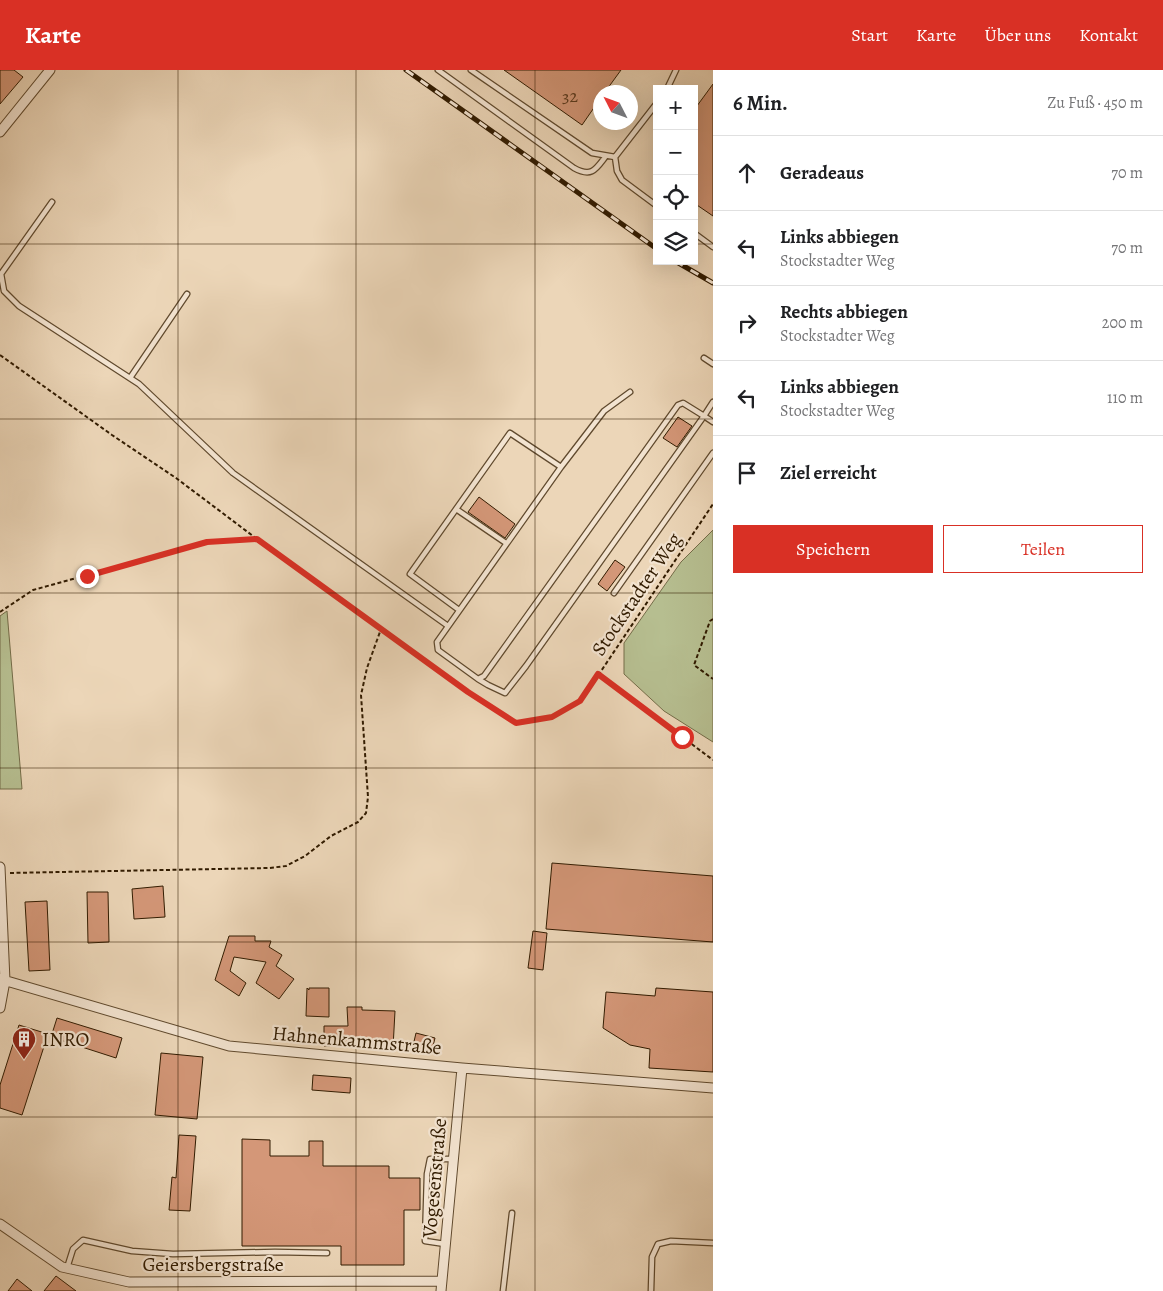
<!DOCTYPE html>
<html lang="de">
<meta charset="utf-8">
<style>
:root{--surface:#fff;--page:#f6f6f6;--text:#202124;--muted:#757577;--line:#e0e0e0;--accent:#d93025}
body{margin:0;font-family:Alegreya,serif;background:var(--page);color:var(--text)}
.controls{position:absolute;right:15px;top:15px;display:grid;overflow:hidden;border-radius:0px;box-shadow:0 5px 20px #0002}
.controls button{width:45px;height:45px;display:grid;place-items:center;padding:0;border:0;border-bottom:1px solid var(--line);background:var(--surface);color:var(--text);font:25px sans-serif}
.compass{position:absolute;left:593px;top:15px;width:45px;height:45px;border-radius:50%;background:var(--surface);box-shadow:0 5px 20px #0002;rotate:312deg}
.stop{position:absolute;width:15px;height:15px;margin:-11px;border:4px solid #d93025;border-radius:50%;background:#fff}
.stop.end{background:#d93025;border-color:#fff;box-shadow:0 1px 5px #0008}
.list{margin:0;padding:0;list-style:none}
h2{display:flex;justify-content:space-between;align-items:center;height:65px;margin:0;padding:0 20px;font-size:21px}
h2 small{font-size:16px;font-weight:400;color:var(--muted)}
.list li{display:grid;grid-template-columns:32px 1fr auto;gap:15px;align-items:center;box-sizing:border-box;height:75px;padding:0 20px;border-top:1px solid var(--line)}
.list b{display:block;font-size:19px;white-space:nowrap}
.list p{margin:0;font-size:16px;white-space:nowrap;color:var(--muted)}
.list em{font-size:16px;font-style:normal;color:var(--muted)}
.actions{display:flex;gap:10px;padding:15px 20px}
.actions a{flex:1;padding:11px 0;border:1px solid var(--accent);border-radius:0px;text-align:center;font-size:18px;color:var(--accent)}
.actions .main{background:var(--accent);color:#fff}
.icon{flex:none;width:28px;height:28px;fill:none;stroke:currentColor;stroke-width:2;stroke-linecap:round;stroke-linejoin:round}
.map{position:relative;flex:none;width:713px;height:1221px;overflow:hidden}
header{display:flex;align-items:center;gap:30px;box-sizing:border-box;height:70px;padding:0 25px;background:var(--accent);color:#fff}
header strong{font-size:24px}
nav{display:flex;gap:28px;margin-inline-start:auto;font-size:18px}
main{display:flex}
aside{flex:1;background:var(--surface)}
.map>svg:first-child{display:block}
</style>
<header>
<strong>Karte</strong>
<nav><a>Start</a><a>Karte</a><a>Über uns</a><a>Kontakt</a></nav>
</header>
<main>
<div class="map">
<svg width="713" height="1221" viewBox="0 0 713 1221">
<rect width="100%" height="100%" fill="#ecd6b8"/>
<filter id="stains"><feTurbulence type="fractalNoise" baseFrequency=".004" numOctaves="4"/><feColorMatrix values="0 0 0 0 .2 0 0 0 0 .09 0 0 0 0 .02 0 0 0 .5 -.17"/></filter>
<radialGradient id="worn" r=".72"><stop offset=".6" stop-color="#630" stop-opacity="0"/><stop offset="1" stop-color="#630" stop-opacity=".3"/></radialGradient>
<path fill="#b6be90" stroke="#746c48" d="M713,460V672L664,641L624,604V573L681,492Z
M7,541L22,719H0V546Z"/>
<path fill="#d49778" stroke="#311b00" d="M0,0H14L23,7L0,34Z
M504,0H621L605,22H600V29L582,55Z
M713,14V146L694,133V40Z
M678,347L692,356L677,377L663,368Z
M479,427L515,454L505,468L468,442Z
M615,490L625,497L607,521L598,514Z
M552,793L713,806V872L546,859Z
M163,816L165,847L134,849L132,819Z
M87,822H108L109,872L88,873Z
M47,831L50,900L29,901L25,832Z
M533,861L547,863L543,900L528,898Z
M229,866H255V871H271L269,877L282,885L276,896L294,909L279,929L256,913L266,892L234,887L230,901L246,913L239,926L215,910Z
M307,918L309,920V918H329V947L306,946Z
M656,918L713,922V1002L649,998L650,979L630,975L603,958L606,922L655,926Z
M347,937H362V940L395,941L393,978H375L376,975L324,976V956H348Z
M57,948L122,968L116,988L51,967Z
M19,955L48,964L22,1045L0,1038V1015Z
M416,963L435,968L431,984L412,980Z
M161,983L203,987L197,1049L155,1045Z
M313,1005L351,1008L350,1023L312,1020Z
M179,1065L196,1066L190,1141L169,1140L172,1107L176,1108Z
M242,1069L270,1070V1086H309V1071H323V1096H389V1108H420V1140H404V1195H341V1176H242Z
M56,1206L76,1221H44Z
M17,1209L32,1221H8Z"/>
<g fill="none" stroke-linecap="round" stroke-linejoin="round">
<g stroke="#604a2e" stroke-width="7">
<path id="lane" d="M438,0L574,98C592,108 596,99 606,86
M471,0L592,83L615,87
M667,19L676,0
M657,33L615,87L617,101L622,110L657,136
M52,132L1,204L4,221L19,236L139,314L233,403L448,556
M694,163L713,177
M704,288L713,294
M130,308L187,224
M630,322L604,341L561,397L437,572L438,580L478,609L484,606L678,335L683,333L704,346L713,332
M456,439L506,473
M614,523L713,383
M459,540L410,504L510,363L561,397
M478,609L488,615L505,623L526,596L704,346L713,352
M445,1174L425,1171L427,1104L430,1089H453
M67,1198L73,1179L83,1170L132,1181L173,1184L275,1182L327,1183
M503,1221L512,1143
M651,1221L652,1187L658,1174L671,1171L713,1173"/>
</g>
<g stroke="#604a2e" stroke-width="11">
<path id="street" d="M0,62L50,0
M0,797L5,911L0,938
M0,909L229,976L462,998L713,1018
M0,1154L62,1197L129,1212L442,1211
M441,1221L462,998"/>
</g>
<path stroke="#311b00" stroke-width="2" stroke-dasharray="4 2.5" stroke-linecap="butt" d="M0,285L112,365L176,408L257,469L468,622L516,653L552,647L581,631L713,434
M0,542L33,520L207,472L257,469
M713,549L710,551L694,595L713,609
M598,604L713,690
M10,803L269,798L286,796L305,786L331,766L358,752L366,743L368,727L361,625L367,598L381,559"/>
<use href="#lane" stroke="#f3e4d1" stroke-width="4.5"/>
<use href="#street" stroke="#f3e4d1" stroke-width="9"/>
<g stroke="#311b00" stroke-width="5">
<path id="rail" d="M406,0L657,179
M675,191L713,213"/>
</g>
<use href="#rail" stroke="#f3e4d1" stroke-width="3" stroke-dasharray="9" stroke-linecap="butt"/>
</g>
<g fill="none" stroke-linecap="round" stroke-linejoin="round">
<path stroke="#d93025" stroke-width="6" d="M87,506L207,472L257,469L468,622L516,653L552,647L580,631L598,604L682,667"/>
</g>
<path fill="none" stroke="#311b00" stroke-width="1" stroke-opacity="0.55" d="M178,0V1221M356,0V1221M535,0V1221M0,174H657M694,174H713M0,349H713M0,523H713M0,698H713M0,872H713M0,1047H713"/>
<defs>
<g id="building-pin" transform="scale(1.25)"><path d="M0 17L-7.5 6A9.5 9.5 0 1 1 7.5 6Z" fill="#8f2418" stroke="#f3e4d1"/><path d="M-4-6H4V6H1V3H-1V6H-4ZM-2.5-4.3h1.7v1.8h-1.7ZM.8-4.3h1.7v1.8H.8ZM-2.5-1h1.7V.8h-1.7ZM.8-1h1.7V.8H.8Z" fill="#fff"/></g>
</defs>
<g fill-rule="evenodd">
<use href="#building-pin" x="24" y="969"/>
</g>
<g text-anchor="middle" stroke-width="4.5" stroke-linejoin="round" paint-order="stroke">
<g font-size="18" fill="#5a3a1e">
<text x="570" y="32">32</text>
</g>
<g font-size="20" fill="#311b00" stroke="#f3e4d1">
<text transform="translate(636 524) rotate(-56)" y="7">Stockstadter Weg</text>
<text transform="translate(357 970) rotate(5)" y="7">Hahnenkammstraße</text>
<text transform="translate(434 1108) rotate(-85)" y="7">Vogesenstraße</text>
<text x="213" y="1201">Geiersbergstraße</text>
</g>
<g font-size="20" fill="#311b00" stroke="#f3e4d1" text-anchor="start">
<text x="42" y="976">INRO</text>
</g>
</g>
<rect width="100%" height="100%" filter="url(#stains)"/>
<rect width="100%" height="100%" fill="url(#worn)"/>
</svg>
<div class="controls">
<button>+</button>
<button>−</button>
<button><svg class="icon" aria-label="locate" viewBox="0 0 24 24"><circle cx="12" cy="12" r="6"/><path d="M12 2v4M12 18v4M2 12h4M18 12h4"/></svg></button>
<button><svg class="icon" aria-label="layers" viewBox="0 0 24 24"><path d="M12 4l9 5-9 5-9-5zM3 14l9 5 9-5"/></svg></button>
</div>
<svg class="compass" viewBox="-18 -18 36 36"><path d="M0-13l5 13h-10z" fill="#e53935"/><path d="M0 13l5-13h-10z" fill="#757577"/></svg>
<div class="stop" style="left:682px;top:667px"></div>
<div class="stop end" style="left:87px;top:506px"></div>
</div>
<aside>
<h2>6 Min.<small>Zu Fuß · 450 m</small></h2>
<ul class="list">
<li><svg class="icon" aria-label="ahead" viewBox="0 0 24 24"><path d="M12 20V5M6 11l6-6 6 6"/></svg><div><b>Geradeaus</b></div><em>70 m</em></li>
<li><svg class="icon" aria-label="left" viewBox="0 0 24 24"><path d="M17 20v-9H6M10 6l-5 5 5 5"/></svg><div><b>Links abbiegen</b><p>Stockstadter Weg</p></div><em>70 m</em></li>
<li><svg class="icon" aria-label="right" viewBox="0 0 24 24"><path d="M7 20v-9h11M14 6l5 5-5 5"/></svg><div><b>Rechts abbiegen</b><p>Stockstadter Weg</p></div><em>200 m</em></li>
<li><svg class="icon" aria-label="left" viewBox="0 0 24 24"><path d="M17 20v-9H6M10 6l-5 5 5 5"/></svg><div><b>Links abbiegen</b><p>Stockstadter Weg</p></div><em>110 m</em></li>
<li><svg class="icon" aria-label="arrive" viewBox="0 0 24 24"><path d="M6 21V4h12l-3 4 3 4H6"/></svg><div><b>Ziel erreicht</b></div></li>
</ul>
<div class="actions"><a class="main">Speichern</a><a>Teilen</a></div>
</aside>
</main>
